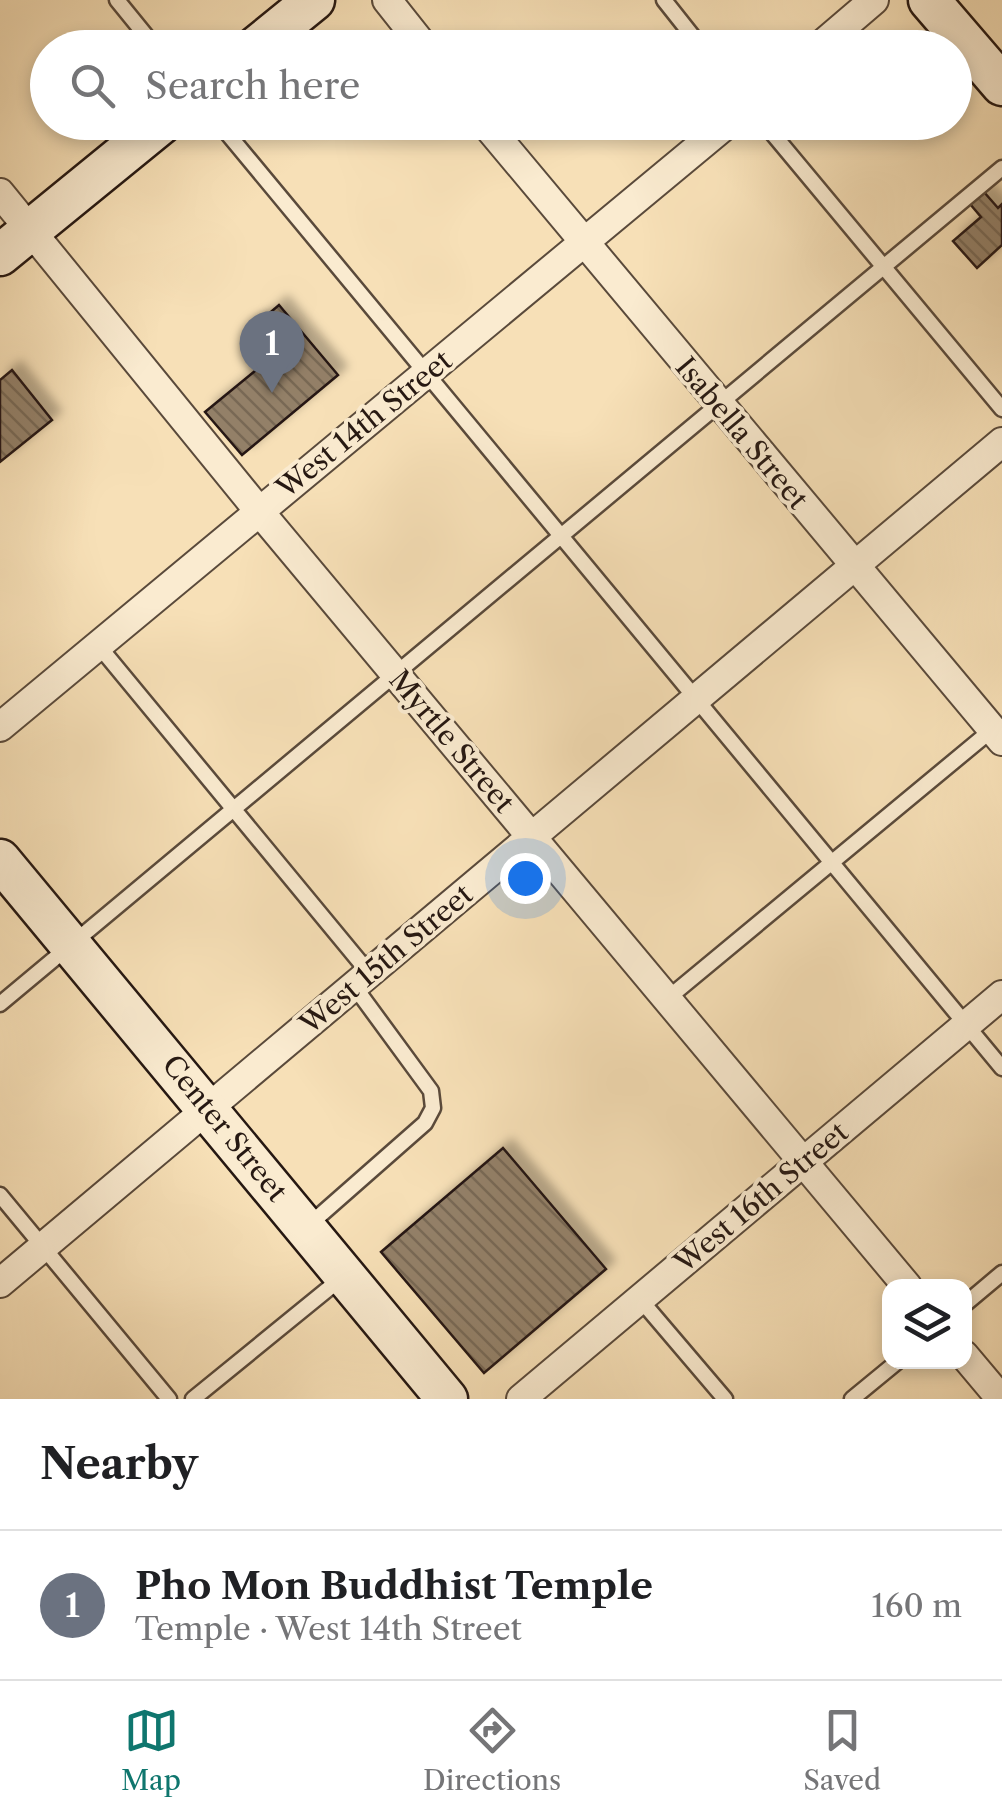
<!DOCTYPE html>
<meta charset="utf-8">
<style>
:root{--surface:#fff;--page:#f2f2f2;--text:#202124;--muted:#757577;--line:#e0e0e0;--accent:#0f766e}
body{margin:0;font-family:"Libre Caslon Text",serif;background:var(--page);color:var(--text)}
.controls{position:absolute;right:30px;bottom:30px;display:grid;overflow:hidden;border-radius:20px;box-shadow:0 5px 15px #0003}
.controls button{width:90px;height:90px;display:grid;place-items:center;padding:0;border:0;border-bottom:2px solid var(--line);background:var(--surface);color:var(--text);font:50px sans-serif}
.you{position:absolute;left:525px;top:878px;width:35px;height:35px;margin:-25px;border:8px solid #fff;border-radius:50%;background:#1a73e8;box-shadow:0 0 0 15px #1a73e833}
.badge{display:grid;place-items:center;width:65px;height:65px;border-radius:50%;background:var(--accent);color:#fff;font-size:32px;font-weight:700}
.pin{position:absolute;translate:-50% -82px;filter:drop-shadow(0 2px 5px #0008)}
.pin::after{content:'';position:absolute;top:52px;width:35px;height:30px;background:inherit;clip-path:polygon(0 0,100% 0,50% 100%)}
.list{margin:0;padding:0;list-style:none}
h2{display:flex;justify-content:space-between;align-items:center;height:130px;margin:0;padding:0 40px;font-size:42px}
h2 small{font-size:32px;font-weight:400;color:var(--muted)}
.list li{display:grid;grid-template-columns:65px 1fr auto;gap:30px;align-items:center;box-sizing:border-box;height:150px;padding:0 40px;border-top:2px solid var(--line)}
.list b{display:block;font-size:38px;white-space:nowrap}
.list p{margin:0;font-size:32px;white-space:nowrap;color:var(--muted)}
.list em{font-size:32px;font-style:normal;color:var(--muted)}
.icon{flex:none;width:55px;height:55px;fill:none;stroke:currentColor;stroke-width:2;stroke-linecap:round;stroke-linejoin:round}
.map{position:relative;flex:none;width:1002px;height:1399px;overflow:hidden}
.search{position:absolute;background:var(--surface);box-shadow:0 5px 15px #0003;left:30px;right:30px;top:30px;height:110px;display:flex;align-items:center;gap:25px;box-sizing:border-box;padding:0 35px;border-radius:55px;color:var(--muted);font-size:38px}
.sheet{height:280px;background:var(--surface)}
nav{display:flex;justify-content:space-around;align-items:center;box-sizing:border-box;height:140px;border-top:2px solid var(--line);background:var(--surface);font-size:28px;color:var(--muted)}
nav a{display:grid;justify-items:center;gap:5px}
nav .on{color:var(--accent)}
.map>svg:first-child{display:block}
</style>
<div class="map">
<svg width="1002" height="1399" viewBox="0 0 1002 1399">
<defs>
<pattern id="building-back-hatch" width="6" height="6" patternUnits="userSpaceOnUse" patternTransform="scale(2.5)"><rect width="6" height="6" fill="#938068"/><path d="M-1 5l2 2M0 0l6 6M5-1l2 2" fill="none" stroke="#786854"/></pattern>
<filter id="shadow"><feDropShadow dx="9" dy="-9" stdDeviation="5" flood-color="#0004"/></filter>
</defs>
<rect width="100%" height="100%" fill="#f7e0b7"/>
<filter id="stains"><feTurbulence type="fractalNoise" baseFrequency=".002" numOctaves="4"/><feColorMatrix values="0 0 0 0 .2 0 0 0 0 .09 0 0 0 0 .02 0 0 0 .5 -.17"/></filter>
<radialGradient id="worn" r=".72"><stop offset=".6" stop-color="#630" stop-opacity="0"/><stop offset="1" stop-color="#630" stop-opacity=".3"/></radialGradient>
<path fill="url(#building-back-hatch)" stroke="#261812" stroke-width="2.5" filter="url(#shadow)" d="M984,192L998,208L1002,204V245L977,268L953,241L981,217L970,204Z
M279,305L338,375L242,455L205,412L267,361L245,334Z
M12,370L52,420L0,462V380Z
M503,1148L606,1269L484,1373L381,1252Z"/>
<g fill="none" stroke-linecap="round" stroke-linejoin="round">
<g stroke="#5a4a3b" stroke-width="19">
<path id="lane" d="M117,0L156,48
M664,0L702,48
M218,122L1002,1068
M763,122L1002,409
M98,645L369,973
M667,999L994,728
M0,1004L1002,168
M0,1195L169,1399
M309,1225L425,1123L433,1108L431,1091L354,986
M639,1298L725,1399
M964,1305L1002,1273
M193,1399L344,1276
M852,1399L897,1362"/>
</g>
<g stroke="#5a4a3b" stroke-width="32">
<path id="street" d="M387,0L425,48
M818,48L874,0
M484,122L1002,741
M0,193L259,511L907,1286
M0,727L729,122
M0,1283L1002,442
M964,1355L1001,1399
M521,1399L1002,995"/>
</g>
<g stroke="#261812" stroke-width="45">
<path id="secondary" d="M929,0L1002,85
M255,48L314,0
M0,255L163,122
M0,860L447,1399"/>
</g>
<use href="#lane" stroke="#faebd0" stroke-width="14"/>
<use href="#street" stroke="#faebd0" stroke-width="28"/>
<use href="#secondary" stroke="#faebd0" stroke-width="40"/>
</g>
<g text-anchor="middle" stroke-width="8" stroke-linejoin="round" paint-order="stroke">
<g font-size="28" fill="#261812" stroke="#faebd0">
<text transform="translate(364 424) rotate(-39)" y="10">West 14th Street</text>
<text transform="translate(742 433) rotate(50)" y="10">Isabella Street</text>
<text transform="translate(452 741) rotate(50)" y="10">Myrtle Street</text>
<text transform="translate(386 959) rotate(-40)" y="10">West 15th Street</text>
<text transform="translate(225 1128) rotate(51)" y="10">Center Street</text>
<text transform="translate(761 1197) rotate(-40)" y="10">West 16th Street</text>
</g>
</g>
<rect width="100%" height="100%" filter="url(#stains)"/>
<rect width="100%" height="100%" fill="url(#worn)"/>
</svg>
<div class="controls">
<button><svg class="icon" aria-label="layers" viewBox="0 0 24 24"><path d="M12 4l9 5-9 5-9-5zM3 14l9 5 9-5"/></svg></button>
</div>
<div class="you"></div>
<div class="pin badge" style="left:272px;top:393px;background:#6b7280">1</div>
<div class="search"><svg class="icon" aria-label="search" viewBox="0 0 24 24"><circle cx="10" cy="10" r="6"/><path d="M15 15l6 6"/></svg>Search here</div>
</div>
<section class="sheet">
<h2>Nearby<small></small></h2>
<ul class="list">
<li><span class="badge" style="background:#6b7280">1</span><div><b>Pho Mon Buddhist Temple</b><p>Temple · West 14th Street</p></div><em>160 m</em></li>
</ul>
</section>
<nav>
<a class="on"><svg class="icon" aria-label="map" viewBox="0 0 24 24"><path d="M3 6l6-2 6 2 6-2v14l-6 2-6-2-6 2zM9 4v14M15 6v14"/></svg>Map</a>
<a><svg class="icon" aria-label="directions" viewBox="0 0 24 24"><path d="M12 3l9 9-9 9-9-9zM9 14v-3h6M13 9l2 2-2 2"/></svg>Directions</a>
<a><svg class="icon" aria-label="saved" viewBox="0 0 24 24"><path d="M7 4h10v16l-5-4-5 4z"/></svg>Saved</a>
</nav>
